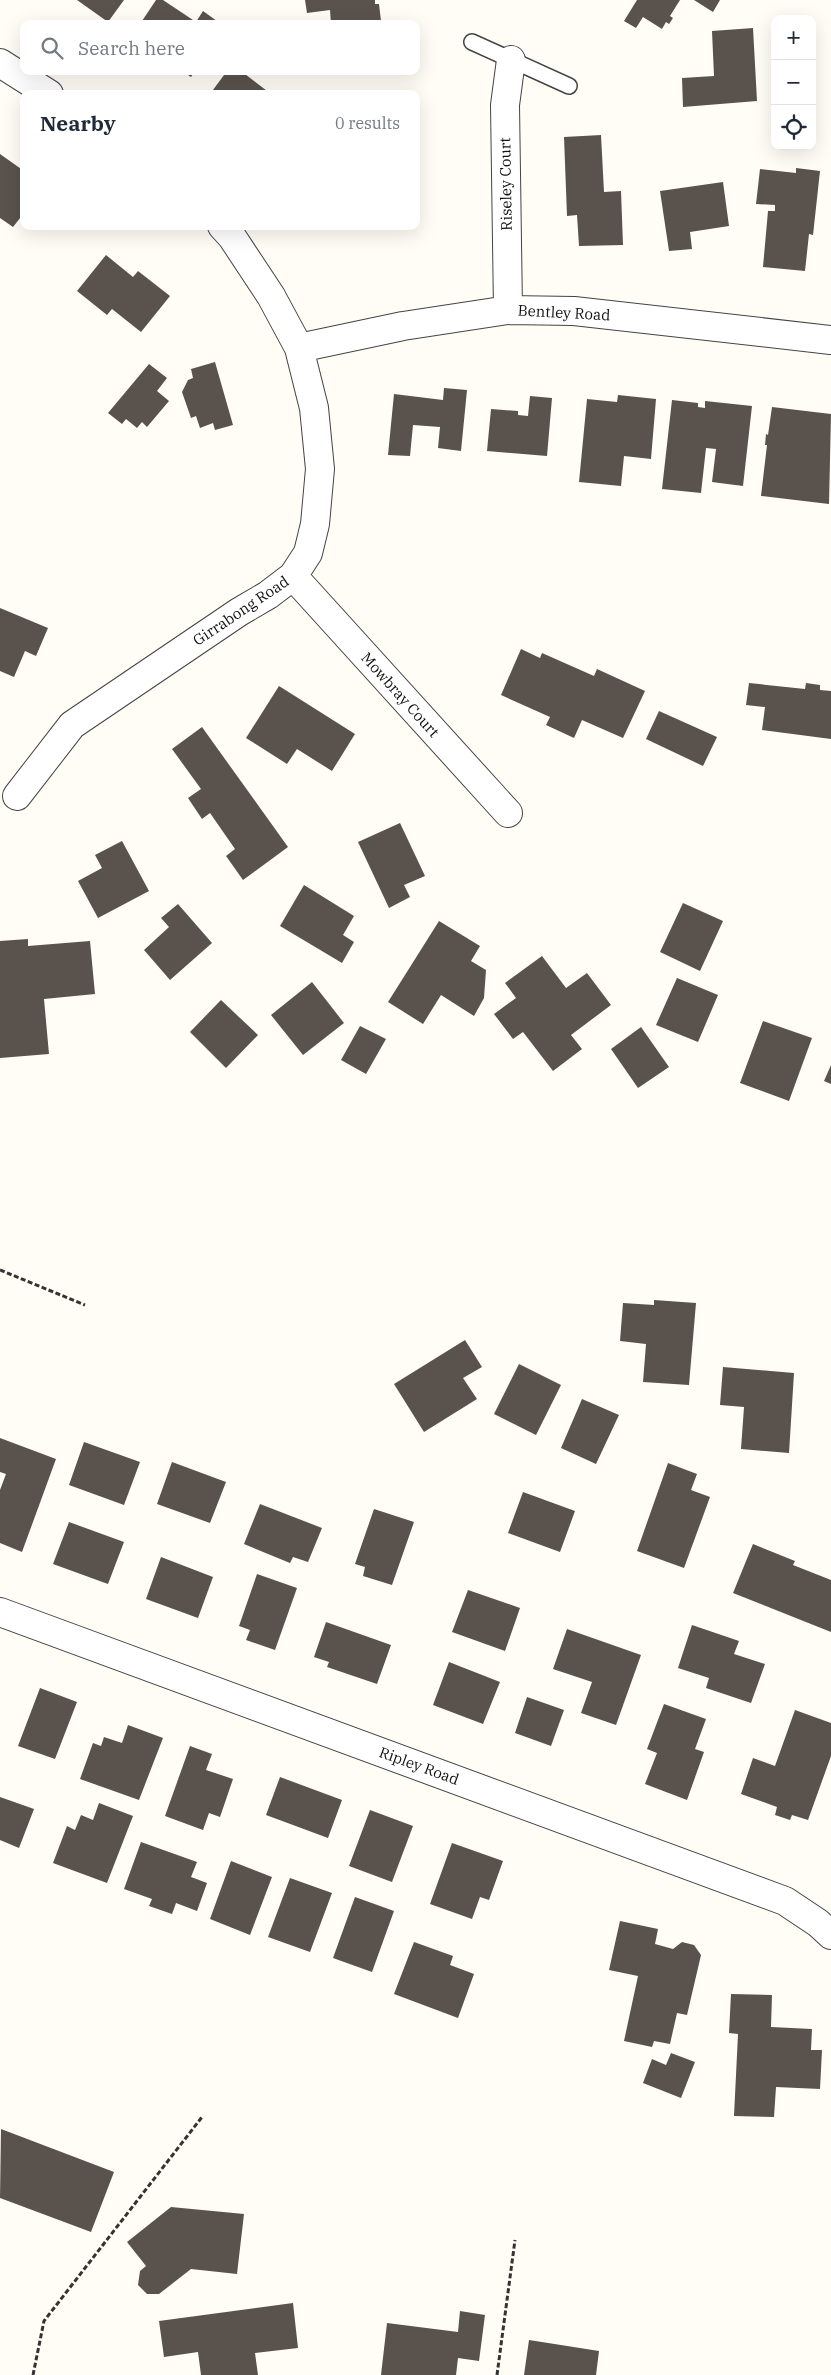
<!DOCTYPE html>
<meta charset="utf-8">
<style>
:root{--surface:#fff;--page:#f2f2f3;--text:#1f2937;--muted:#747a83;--line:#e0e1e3}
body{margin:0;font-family:"IBM Plex Serif",serif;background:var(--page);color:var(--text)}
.controls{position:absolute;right:15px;top:15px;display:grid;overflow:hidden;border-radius:10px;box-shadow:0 5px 20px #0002}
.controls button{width:45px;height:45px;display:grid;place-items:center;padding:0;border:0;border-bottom:1px solid var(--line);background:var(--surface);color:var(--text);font:25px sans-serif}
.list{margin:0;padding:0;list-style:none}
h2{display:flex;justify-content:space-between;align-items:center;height:65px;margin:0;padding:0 20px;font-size:21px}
h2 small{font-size:16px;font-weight:400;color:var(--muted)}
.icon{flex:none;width:28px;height:28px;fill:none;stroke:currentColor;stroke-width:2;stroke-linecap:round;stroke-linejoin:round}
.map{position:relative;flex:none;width:831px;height:2375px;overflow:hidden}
.search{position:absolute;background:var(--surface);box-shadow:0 5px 20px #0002;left:20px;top:20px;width:400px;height:55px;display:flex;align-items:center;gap:12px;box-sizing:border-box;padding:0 18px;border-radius:10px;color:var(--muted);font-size:19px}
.panel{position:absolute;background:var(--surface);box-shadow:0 5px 20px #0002;left:20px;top:90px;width:400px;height:140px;border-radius:10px}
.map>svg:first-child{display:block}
</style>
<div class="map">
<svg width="831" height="2375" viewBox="0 0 831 2375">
<rect width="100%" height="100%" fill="#fffdf5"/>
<path fill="#5a524d" d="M77,0H124L108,22Z
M156,0H163L196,22L203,11L221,24H140Z
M305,0H375V4H379L381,21L378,24H331L330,10L307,13Z
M637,0H680L670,16L673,18L669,24L666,22L662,29L643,17L636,28L624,21Z
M694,0H720L713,12Z
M753,28L757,101L683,107L682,78L714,76L712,31Z
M182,71H195L191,77Z
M227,71H241L271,94H210Z
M601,135L604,192L621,191L623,245L579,246L577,215L567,216L564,137Z
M0,154L24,171V213L13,227L0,218Z
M796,168L820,171L813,235L809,234L805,271L763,267L768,211H775V205L756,204L760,169L796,173Z
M723,182L729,226L690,232L692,249L669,251L660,191Z
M106,255L133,277L138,271L170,296L141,332L112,309L107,315L77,291Z
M215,362L233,425L215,430L213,423L200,428L196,416L191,418L182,392L188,380L193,378L191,369Z
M149,364L167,378L157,391L169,401L147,427L142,422L137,428L126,419L122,424L108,413Z
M444,388L467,390L461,451L438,448L440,427L413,425L410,456L388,455L394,394L443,400Z
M618,395L656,399L651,459L624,456L621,486L579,482L587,399L617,402Z
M530,396L552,398L547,456L487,451L491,409L518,411V415L528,416Z
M672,400L698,403V407L705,408V401L752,406L743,486L712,482L716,449L706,448L701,493L662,489Z
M772,407L831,414L829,504L761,496L767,445H765L766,434L768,435Z
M0,608L48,628L36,656L25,651L14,677L0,671Z
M521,649L540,658L542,653L594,676L597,669L645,691L623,738L582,720L574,738L546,725L550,717L501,695Z
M749,683L805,689L806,683L820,685V690L831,691V739L762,730L765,707L746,705Z
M279,686L355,734L332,771L297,749L287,764L246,738Z
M659,711L717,737L703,766L646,739Z
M202,727L288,847L243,880L226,856L235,849L210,813L202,819L188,798L201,789L172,749Z
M400,823L425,876L404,885L410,897L389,908L358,842Z
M122,841L149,891L98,918L78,881L102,868L95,855Z
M304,885L354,916L343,935L354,942L342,963L280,926Z
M683,903L723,921L700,971L660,952Z
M178,904L212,943L170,980L144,950L169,927L161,918Z
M439,921L480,946L471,961L486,970L484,998L474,1016L441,995L423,1024L388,1002Z
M28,939V946L90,941L95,994L44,999L49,1054L0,1058V941Z
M542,956L566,988L587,973L611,1005L571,1035L582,1049L553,1071L523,1032L513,1039L494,1014L516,998L505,983Z
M677,978L718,995L698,1042L656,1025Z
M312,982L344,1023L303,1055L271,1015Z
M221,1000L258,1035L226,1068L190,1032Z
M763,1021L812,1038L789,1101L740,1083Z
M360,1026L386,1039L366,1074L341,1060Z
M641,1027L669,1067L638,1088L611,1049Z
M831,1065V1084L824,1081Z
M654,1300L696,1303L689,1385L643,1382L646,1344L620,1341L623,1303L654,1305Z
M465,1340L482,1367L463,1378L477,1399L424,1432L394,1384Z
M519,1364L561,1385L536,1435L494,1414Z
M723,1367L794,1373L789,1453L741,1449L744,1407L720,1405Z
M582,1399L619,1415L596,1464L561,1448Z
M0,1438L56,1459L22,1552L0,1543V1490L6,1474L0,1472Z
M84,1442L140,1462L124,1505L69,1485Z
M172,1462L226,1482L210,1523L157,1504Z
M668,1463L697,1474L691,1490L710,1497L684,1568L637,1551Z
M523,1492L575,1511L560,1552L508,1533Z
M260,1504L322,1528L308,1562L293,1557L290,1563L244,1544Z
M374,1509L414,1522L392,1585L363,1576L365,1567L355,1564Z
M69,1522L124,1542L108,1584L53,1564Z
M753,1544L795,1561L793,1565L831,1580V1632L733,1593Z
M161,1557L213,1577L198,1618L146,1599Z
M257,1574L297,1588L275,1650L246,1640L250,1630L239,1626Z
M468,1590L520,1608L505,1651L452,1632Z
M326,1622L391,1645L377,1684L327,1667L329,1662L314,1657Z
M692,1625L739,1641L734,1654L765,1664L751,1703L706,1688L709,1678L678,1668Z
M567,1629L641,1655L616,1725L581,1713L592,1682L553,1669Z
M449,1662L500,1682L483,1724L433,1705Z
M40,1688L77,1702L55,1759L18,1746Z
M527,1697L564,1710L551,1746L515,1733Z
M664,1704L706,1719L695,1749L704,1752L687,1800L645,1784L657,1753L647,1749Z
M795,1710L831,1723V1756L808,1820L792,1815L790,1820L775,1815L777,1807L741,1794L753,1758L775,1766Z
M128,1725L163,1738L139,1800L80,1779L93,1743L101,1746L104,1737L122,1743Z
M190,1746L212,1754L206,1770L233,1779L220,1817L209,1813L203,1830L165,1816Z
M280,1777L342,1800L328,1838L266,1815Z
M0,1797L34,1809L19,1848L0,1840Z
M99,1803L133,1816L107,1883L53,1863L67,1826L75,1830L81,1815L93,1820Z
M370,1810L413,1826L392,1882L349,1866Z
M141,1842L197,1862L191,1877L207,1883L197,1911L176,1903L172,1914L149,1906L152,1899L124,1889Z
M452,1843L503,1861L489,1900L480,1897L472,1919L430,1904Z
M231,1861L272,1877L250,1935L210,1919Z
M290,1878L332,1893L310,1952L268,1937Z
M355,1897L394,1911L372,1972L333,1958Z
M620,1921L658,1929L655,1944L673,1949L682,1942L694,1945L701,1955L687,2015L677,2013L670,2044L654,2041L652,2047L624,2041L638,1976L609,1970Z
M414,1942L453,1956L450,1965L474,1974L458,2018L394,1994Z
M731,1994L772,1995L771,2027L812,2029L811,2050H822L820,2089L776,2087L774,2117L734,2116L738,2034L729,2033Z
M671,2053L695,2062L681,2098L643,2083L652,2059L666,2065Z
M1,2129L114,2172L91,2232L0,2198Z
M171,2207L244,2214L237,2274L191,2269L159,2294H147L138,2285L140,2271L146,2266L127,2242Z
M293,2303L298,2348L255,2353L258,2375H201L198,2352L164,2357L159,2321Z
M460,2311L485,2315L479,2361L458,2358L456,2375H381L387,2323L458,2332Z
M529,2340L599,2351L596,2375H524Z"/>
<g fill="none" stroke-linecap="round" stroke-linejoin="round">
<g stroke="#444" stroke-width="18">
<path id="lane" d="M472,42L569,86"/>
</g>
<g stroke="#444" stroke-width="30">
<path id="street" d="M0,63L49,94
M508,310L505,105L511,60
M299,348L403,326L508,310L574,311L831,340
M293,576L508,813
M17,796L72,725L239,612L268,595L293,576L308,553L315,524L320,469L314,408L299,348L271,296L232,237L222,226
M0,1612L785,1901L818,1923L831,1935"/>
</g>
<path stroke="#333" stroke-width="3" stroke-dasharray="5 2.5" stroke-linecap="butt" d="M0,1270L85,1305
M33,2375L44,2321L202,2117
M497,2375L515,2240"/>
<use href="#lane" stroke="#fff" stroke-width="15"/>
<use href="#street" stroke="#fff" stroke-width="28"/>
</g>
<g text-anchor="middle" stroke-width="5" stroke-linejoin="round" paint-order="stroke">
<g font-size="15" fill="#111" stroke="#fff">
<text transform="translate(506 184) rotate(-91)" y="5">Riseley Court</text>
<text transform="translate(564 313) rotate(3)" y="5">Bentley Road</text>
<text transform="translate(241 611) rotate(-34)" y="5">Girrabong Road</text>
<text transform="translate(400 695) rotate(48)" y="5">Mowbray Court</text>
<text transform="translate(419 1766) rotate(20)" y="5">Ripley Road</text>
</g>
</g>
</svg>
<div class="controls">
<button>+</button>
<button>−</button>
<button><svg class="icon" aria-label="locate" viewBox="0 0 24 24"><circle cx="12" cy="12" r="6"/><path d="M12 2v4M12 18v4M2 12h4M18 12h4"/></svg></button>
</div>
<div class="search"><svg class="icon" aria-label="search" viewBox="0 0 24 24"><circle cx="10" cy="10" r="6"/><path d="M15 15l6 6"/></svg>Search here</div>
<section class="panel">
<h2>Nearby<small>0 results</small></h2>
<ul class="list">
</ul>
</section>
</div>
